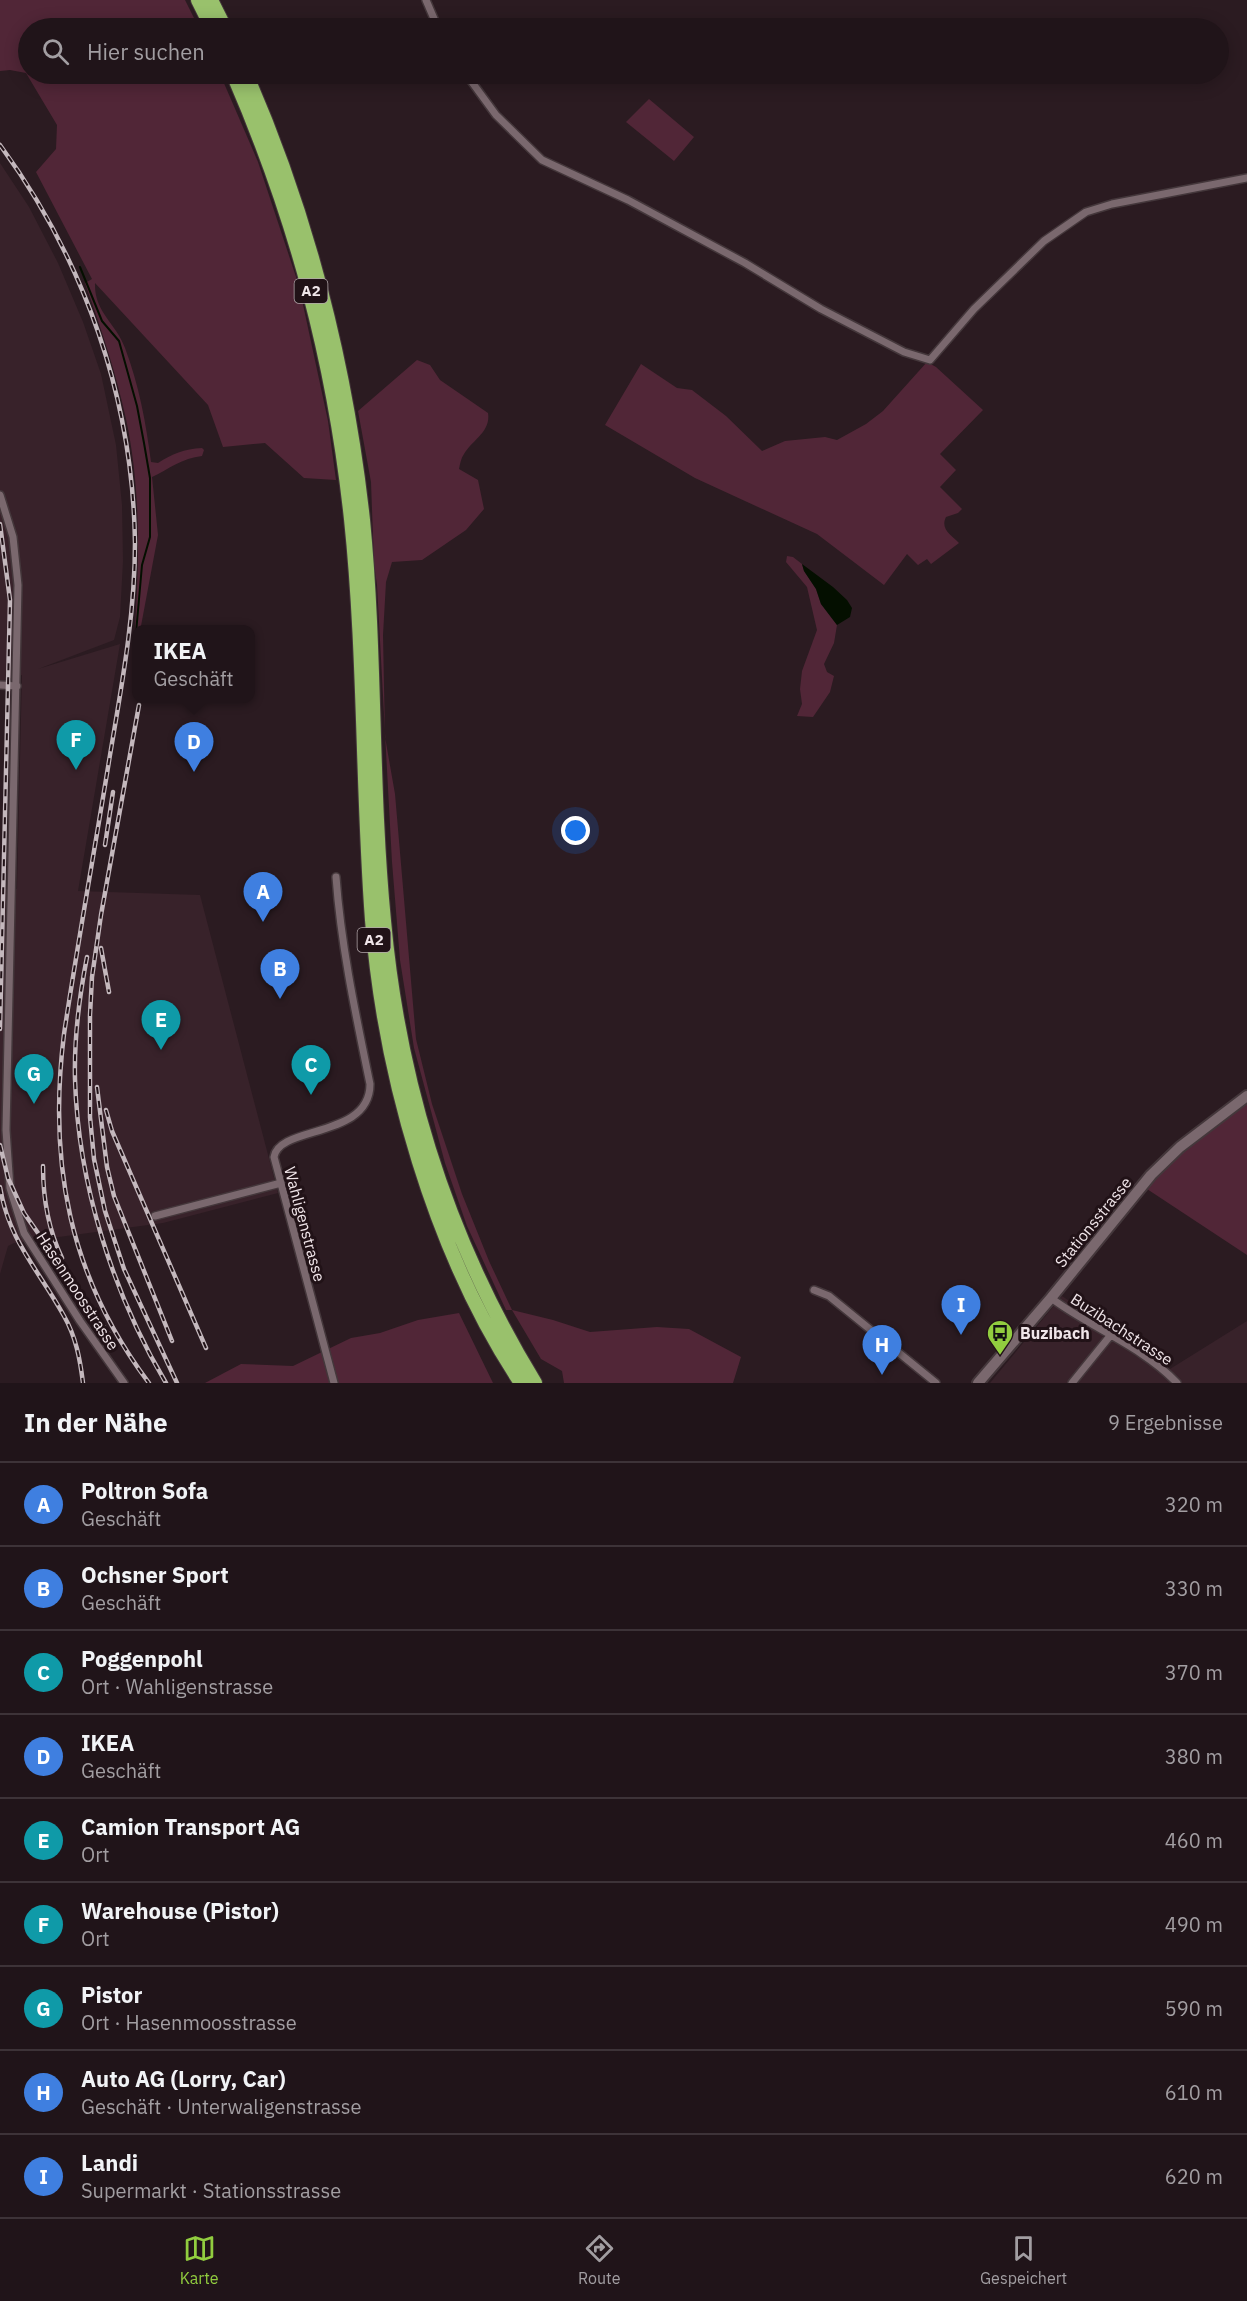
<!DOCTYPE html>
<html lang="de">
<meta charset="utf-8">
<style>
:root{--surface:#201419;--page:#2d2126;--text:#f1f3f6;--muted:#a29ea2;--line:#3d3338;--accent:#91cd3f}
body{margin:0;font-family:"IBM Plex Sans",sans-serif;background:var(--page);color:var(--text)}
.you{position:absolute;left:576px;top:831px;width:21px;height:21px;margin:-15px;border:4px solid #fff;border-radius:50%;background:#1a73e8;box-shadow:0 0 0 9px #1a73e833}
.badge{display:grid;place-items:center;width:39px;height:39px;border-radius:50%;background:var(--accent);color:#fff;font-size:20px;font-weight:700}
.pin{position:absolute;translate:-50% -50px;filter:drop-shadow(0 2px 3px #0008)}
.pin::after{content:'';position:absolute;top:32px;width:21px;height:18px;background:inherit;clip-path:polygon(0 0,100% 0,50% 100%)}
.popup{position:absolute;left:132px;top:625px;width:123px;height:78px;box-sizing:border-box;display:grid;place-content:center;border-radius:12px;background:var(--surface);filter:drop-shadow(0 2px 4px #0005);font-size:20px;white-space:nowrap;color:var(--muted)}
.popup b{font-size:22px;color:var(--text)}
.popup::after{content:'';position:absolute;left:50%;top:100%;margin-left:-12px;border:12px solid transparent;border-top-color:var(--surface)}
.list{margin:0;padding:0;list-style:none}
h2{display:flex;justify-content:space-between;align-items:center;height:78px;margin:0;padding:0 24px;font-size:26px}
h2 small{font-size:20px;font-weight:400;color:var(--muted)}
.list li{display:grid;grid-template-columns:39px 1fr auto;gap:18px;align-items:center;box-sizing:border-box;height:84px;padding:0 24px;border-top:2px solid var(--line)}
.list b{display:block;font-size:22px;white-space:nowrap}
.list p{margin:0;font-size:20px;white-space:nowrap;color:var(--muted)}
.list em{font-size:20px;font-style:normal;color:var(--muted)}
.icon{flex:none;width:33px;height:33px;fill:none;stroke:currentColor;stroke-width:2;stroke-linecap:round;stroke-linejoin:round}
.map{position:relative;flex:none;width:1247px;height:1383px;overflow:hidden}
.search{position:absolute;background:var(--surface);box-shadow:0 3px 15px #0003;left:18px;right:18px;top:18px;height:66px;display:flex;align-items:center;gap:15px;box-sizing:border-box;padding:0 21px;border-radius:33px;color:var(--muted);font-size:22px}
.sheet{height:834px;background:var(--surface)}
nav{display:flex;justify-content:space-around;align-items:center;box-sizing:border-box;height:84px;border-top:2px solid var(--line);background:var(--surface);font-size:16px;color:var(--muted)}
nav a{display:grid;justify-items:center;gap:3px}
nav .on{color:var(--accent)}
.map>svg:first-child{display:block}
</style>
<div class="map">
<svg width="1247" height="1383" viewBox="0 0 1247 1383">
<rect width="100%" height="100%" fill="#2b1b21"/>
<path fill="#38222a" d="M0,163L29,207L58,263L83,322L101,374L116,445L122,505L123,561L120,617L114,640L38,669L120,644L78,891L200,895L278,1193L163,1223L14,1243L8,1246L0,1274V889H17L22,675L0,681Z
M1062,1296L1170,1369L1247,1321V1383H990Z"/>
<path fill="#512637" d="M0,0H185L199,28H28V74H220L258,162L299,286L328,421L336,480L304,478L265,443L223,447L208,405L95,283C94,312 116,323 125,348C139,385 146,423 151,462L158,463C172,454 184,449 202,448L204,450L202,456C182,458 169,469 152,477L158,535L141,626L140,629L137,630L134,644C139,569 142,494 126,419C116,373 101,328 85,283L92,279L36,172L56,149L57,125L26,73L10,70L0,71Z
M649,99L694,137L674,161L626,122Z
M417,360L430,365L440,380L488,413C491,432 472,440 464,454C461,458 460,464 459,469L478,480L484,509L466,530L422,560L392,562L386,582L383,635L385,737L395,794L416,1039L432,1104L462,1194L489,1261L512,1310L553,1320L590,1332L657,1327L689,1329L741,1357L733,1383H564L562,1371L541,1359L512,1310H506L467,1226L445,1163L414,1048L400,960L392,862L377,585L374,564L371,482L358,411Z
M927,362L936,367L983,410L940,454L956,470L940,487L962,509L958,513L946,517C940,529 951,535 959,543L931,564L927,559L918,565L907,554L884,585L817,534L695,478L605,425L641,364L677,388L692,390L726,416L762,451L785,441L825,437L837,440L866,424L883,411Z
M787,556L793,557L802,564L804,571L816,589L821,604L837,625L834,643L824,664L827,672L834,676L830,692L813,717L797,716L802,704L800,689L802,671L817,630L807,587L786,562Z
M1247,1104V1255L1147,1189L1183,1150Z
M459,1313L493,1383H205L241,1364L293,1366L351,1338L380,1333L418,1320Z"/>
<path fill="#040f00" d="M802,564L833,587L847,600L852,608L850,617L837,625L821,604L816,589L804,571Z"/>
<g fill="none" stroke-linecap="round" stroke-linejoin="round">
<path stroke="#040f00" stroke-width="2" d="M80,267L102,321L119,341L137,406L144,443L150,478V537L142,565L136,633"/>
<g stroke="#44373b" stroke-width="10">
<path id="minor" d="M426,0L438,28
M466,74L496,115L542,160L628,200L745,263L821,309L904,352L930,360L974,309L1044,241L1086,212L1112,204L1247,178
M0,495L13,537L18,585L6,1130L10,1188L24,1233L80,1321L124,1383
M0,685L17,686
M155,1216L281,1183
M814,1290L829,1296L936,1383
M1051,1298C1091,1328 1142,1346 1177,1383
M334,1383L274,1157C279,1125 370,1139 370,1084C356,1016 341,946 336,877
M1072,1383L1110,1336"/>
</g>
<g stroke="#44373b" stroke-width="14">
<path id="secondary" d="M978,1383L1051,1298L1151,1175L1180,1147L1247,1096"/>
</g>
<g stroke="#44373b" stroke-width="16">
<path id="motorway" d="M198,0L212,28
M211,0L225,28
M233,74C296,219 334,361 351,519C365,652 362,787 372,920C384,1074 435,1254 521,1383
M246,74C308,216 346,365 363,520C376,653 371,788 384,921C399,1086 449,1242 535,1383"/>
</g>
<use href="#minor" stroke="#7a686e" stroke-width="7"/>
<use href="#secondary" stroke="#7a686e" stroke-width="10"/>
<use href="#motorway" stroke="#99c16c" stroke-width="14"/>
<g stroke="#c4b8bd" stroke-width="4.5">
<path id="rail" d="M0,145C85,261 133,399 135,543C135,614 122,684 110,755C95,848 78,941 64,1034C48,1163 69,1277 149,1383
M0,524L10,600L0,1029
M139,705L101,915L92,977L90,1015V1117L94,1159L105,1211L124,1269L177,1383
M105,845L113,792
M101,948L109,992
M87,957C79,998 74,1038 75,1079C78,1184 113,1294 166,1383
M97,1087L107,1167L114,1196L172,1341
M106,1110L112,1131L206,1348
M0,1145L8,1178L24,1213L110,1336
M43,1166C43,1198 48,1229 62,1258
M0,1187C9,1242 39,1270 64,1316C76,1337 80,1359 83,1383"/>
</g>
<use href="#rail" stroke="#211217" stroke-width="2" stroke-dasharray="7" stroke-linecap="butt"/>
</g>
<defs>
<g id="bus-pin" transform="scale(1.35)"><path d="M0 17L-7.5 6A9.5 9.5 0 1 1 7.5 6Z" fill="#91cd3f" stroke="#211217"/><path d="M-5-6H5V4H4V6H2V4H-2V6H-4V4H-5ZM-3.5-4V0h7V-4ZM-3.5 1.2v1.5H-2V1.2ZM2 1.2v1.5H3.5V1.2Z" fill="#111"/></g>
</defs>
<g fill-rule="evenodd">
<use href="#bus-pin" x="1000" y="1333"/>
</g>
<g text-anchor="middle" stroke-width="6" stroke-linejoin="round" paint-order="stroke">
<g fill="#211217" stroke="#b2a6aa" stroke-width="1.5">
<rect x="294.5" y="279" width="33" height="24" rx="4.5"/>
<rect x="357.5" y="928" width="33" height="24" rx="4.5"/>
</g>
<g font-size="15" font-weight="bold" fill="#f0e5e9">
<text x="311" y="296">A2</text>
<text x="374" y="945">A2</text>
</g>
<g font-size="16" fill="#f0e5e9" stroke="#211217">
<text transform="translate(1093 1222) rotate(-51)" y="6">Stationsstrasse</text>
<text transform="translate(305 1224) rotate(75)" y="6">Wahligenstrasse</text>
<text transform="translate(78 1291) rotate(57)" y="6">Hasenmoosstrasse</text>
<text transform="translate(1122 1329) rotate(33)" y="6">Buzibachstrasse</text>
</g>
<g font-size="16" font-weight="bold" fill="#f0e5e9" stroke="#211217" text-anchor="start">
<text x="1020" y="1339">Buzibach</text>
</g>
</g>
</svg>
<div class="you"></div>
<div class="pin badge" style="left:263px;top:922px;background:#3f7fe0">A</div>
<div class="pin badge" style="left:280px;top:999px;background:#3f7fe0">B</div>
<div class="pin badge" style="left:311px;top:1095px;background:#0f9aa8">C</div>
<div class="pin badge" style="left:194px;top:772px;background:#3f7fe0">D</div>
<div class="popup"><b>IKEA</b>Geschäft</div>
<div class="pin badge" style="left:161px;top:1050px;background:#0f9aa8">E</div>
<div class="pin badge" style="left:76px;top:770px;background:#0f9aa8">F</div>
<div class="pin badge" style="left:34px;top:1104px;background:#0f9aa8">G</div>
<div class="pin badge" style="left:882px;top:1375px;background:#3f7fe0">H</div>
<div class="pin badge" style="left:961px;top:1335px;background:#3f7fe0">I</div>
<div class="search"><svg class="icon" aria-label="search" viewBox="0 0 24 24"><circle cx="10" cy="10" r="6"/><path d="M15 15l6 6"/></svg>Hier suchen</div>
</div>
<section class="sheet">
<h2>In der Nähe<small>9 Ergebnisse</small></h2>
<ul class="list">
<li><span class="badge" style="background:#3f7fe0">A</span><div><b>Poltron Sofa</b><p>Geschäft</p></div><em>320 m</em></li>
<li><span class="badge" style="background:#3f7fe0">B</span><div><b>Ochsner Sport</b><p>Geschäft</p></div><em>330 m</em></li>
<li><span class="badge" style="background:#0f9aa8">C</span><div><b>Poggenpohl</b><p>Ort · Wahligenstrasse</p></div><em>370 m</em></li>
<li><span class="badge" style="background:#3f7fe0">D</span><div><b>IKEA</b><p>Geschäft</p></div><em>380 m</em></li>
<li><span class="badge" style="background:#0f9aa8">E</span><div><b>Camion Transport AG</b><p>Ort</p></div><em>460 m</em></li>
<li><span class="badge" style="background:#0f9aa8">F</span><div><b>Warehouse (Pistor)</b><p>Ort</p></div><em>490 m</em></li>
<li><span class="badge" style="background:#0f9aa8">G</span><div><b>Pistor</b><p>Ort · Hasenmoosstrasse</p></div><em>590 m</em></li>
<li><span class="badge" style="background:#3f7fe0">H</span><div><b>Auto AG (Lorry, Car)</b><p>Geschäft · Unterwaligenstrasse</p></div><em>610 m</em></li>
<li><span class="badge" style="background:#3f7fe0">I</span><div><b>Landi</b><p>Supermarkt · Stationsstrasse</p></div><em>620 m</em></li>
</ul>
</section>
<nav>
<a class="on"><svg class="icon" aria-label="map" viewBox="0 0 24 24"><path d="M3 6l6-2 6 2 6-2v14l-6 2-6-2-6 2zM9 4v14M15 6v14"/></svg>Karte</a>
<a><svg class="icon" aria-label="directions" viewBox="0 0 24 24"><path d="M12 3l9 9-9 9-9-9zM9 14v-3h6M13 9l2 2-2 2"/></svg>Route</a>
<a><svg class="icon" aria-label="saved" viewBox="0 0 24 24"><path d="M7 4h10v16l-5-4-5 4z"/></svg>Gespeichert</a>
</nav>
